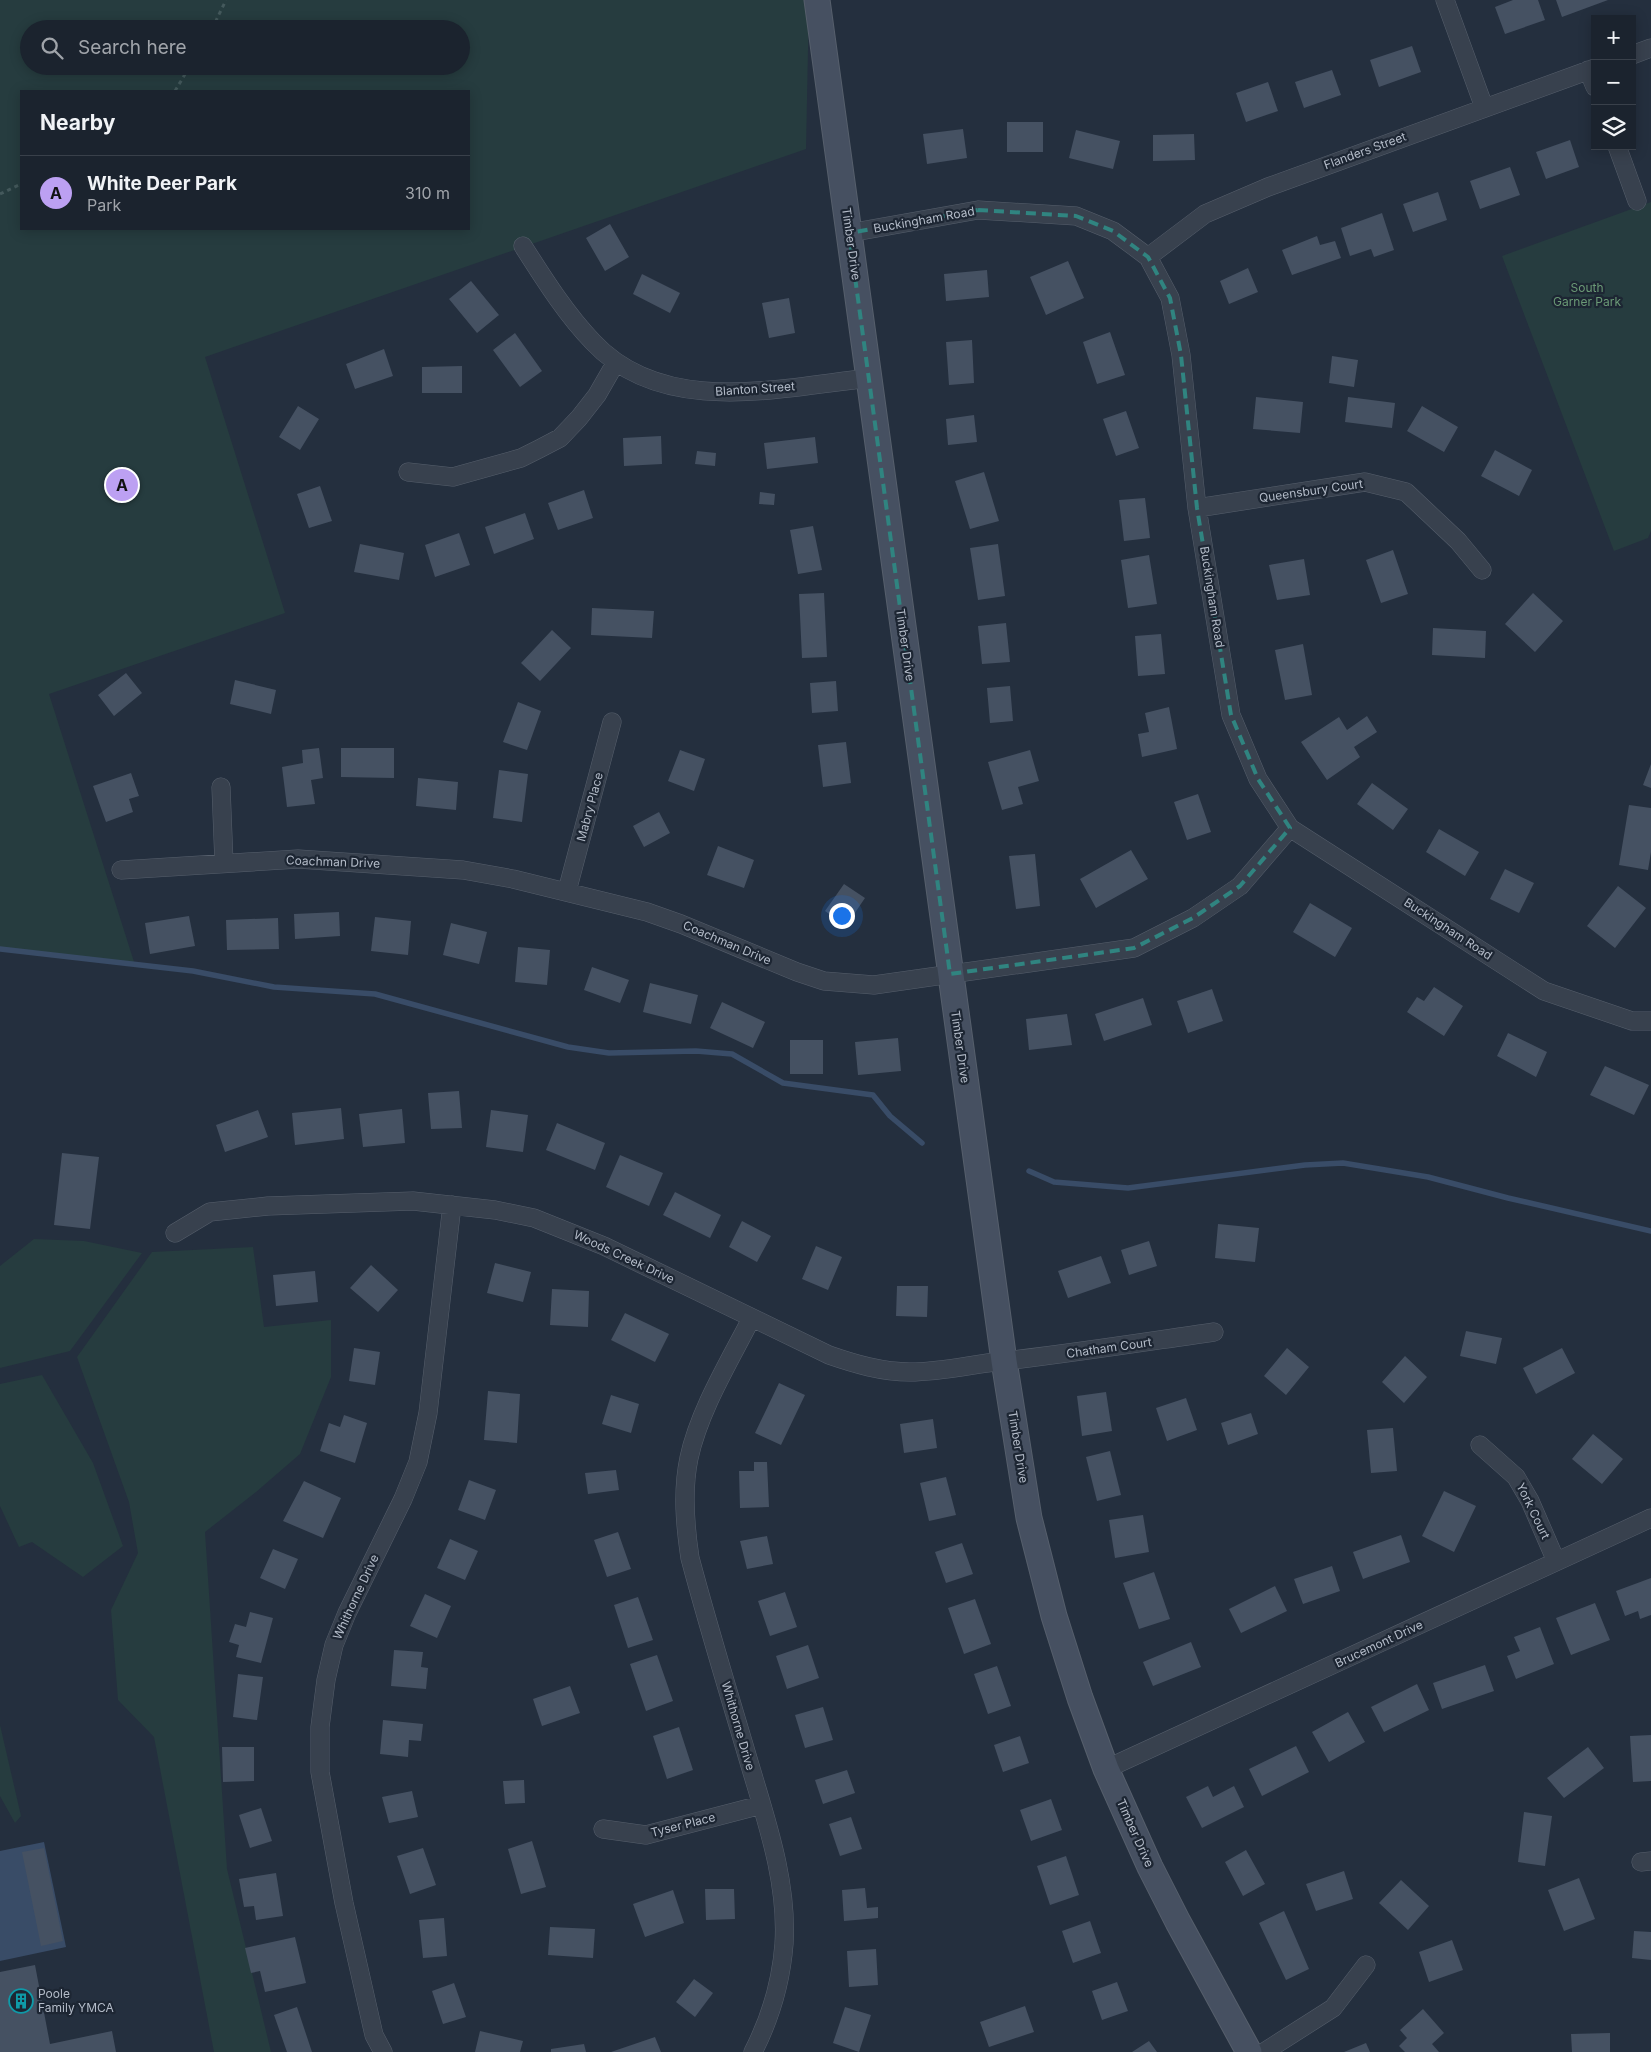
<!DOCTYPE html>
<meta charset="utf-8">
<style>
:root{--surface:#1b232e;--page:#242b36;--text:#f1f3f6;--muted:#a0a4aa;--line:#39404a;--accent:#bca0f2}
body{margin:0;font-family:Inter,sans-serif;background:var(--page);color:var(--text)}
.controls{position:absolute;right:15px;top:15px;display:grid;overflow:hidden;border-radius:0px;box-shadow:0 2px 12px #0003}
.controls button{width:45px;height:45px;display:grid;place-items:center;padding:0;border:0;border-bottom:1px solid var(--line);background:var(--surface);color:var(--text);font:25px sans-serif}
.you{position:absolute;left:841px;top:915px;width:18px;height:18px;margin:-12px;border:4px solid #fff;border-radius:50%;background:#1a73e8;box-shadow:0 0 0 8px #1a73e833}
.badge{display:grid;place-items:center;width:32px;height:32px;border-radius:50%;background:var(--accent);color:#111;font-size:16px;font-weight:700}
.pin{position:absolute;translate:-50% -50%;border:2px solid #fff;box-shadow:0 1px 5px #0006}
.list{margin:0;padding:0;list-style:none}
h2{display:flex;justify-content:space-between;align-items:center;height:65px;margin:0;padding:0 20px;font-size:21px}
h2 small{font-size:16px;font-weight:400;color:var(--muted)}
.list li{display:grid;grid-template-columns:32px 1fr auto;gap:15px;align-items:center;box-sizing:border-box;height:75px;padding:0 20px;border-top:1px solid var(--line)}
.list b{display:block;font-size:19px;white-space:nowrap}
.list p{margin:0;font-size:16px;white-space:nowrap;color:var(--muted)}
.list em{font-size:16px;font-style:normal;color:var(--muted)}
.icon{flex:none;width:28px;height:28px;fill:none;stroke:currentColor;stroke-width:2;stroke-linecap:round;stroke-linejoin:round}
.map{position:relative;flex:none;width:1651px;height:2052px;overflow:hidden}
.search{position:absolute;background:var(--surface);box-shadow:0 2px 12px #0003;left:20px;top:20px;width:450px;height:55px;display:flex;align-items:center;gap:12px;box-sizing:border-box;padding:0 18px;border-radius:28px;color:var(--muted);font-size:19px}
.panel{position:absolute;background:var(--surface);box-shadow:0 2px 12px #0003;left:20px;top:90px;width:450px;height:140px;border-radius:0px}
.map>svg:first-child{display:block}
</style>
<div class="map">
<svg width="1651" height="2052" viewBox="0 0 1651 2052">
<rect width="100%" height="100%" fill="#242f3e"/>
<path fill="#263c3f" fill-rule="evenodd" d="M0,0H809L806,149L205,357L285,613L49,694L135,965L0,949ZM29,29H461V66H29ZM21,91H469V229H21Z
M1651,202V531L1648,538L1614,551L1502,256Z
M34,1239L84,1241L142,1253L70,1351L0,1368V1266Z
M253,1247L264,1327L331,1320V1377L300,1454L256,1492L205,1532L227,1869L271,2052H214L154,1737L118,1700L111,1610L138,1553L129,1502L77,1357L152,1252Z
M42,1375L93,1463L123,1546L83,1577L32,1542L19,1547L0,1506V1384Z
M0,1725L21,1816L15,1823L0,1796Z"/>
<path fill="#394c67" d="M44,1842L66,1947L0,1961V1851Z"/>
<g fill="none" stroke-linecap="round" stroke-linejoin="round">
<path stroke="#394c67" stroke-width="5.5" d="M0,949L193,971L274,987L375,994L568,1047L609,1053L696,1051L732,1054L783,1083L873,1095L890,1116L922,1143
M1029,1171L1054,1182L1128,1188L1305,1165L1343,1163L1428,1177L1508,1198L1651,1231"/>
</g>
<path fill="#455162" d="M1513,0H1538L1545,20L1505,34L1495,7Z
M1556,0H1608L1562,17Z
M1412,46L1421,72L1379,87L1370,60Z
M1332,70L1341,95L1304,108L1295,82Z
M1268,82L1278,111L1246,122L1236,93Z
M1007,122H1043V152H1007Z
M963,129L967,158L927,164L923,134Z
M1076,130L1120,141L1113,169L1069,158Z
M1194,134L1195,160L1153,161V135Z
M1570,140L1579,167L1546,179L1536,152Z
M1510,167L1520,195L1480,209L1470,181Z
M1438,192L1447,220L1413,232L1403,204Z
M1382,213L1394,250L1374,257L1371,249L1350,256L1341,228Z
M610,224L629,257L605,271L586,238Z
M1317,236L1320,245L1335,241L1341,258L1292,275L1282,250Z
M1068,261L1084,298L1046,315L1030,277Z
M1248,268L1258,292L1229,304L1220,281Z
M987,270L989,297L946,301L944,274Z
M642,274L680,293L670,313L633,294Z
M471,281L499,315L477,333L449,299Z
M789,298L795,333L769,338L762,303Z
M1110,332L1125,375L1097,384L1083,342Z
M515,333L542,371L520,387L493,350Z
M972,340L974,383L949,385L946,342Z
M384,349L393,376L355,389L346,364Z
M1332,356L1358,360L1354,387L1329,383Z
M462,366V393H422V367Z
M1256,397L1303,402L1300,433L1253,429Z
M1348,397L1395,403L1392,428L1345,422Z
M298,406L319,419L300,450L279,437Z
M1422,406L1458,427L1444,452L1407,431Z
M1126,411L1139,448L1116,456L1103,419Z
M974,415L977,442L948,445L946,419Z
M661,436L662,464L624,466L623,438Z
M815,437L818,463L767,469L764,443Z
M1495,450L1532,470L1519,496L1481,476Z
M697,451L716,453L715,466L695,464Z
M984,472L999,521L970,529L955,481Z
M320,486L332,521L309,528L297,494Z
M584,490L593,518L558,530L548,503Z
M760,492L775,494L774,505L759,504Z
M1145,498L1150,538L1124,541L1119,500Z
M525,513L534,539L494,554L485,527Z
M813,526L822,570L798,574L790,530Z
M459,533L470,565L435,577L425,545Z
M360,544L404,553L399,580L354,572Z
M998,544L1005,596L978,600L970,548Z
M1393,550L1408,594L1381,603L1366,560Z
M1149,555L1157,604L1128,608L1121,560Z
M1304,559L1310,595L1277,600L1269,565Z
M824,593L827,657L802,658L799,594Z
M1533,593L1563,621L1535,652L1505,624Z
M592,608L654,611L652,638L591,635Z
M1006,623L1010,662L982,664L978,626Z
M1433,628L1486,631L1485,658L1432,655Z
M552,630L571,648L540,681L521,663Z
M1161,634L1165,674L1138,676L1135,636Z
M1303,644L1312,695L1285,700L1275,650Z
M126,673L142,693L114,716L98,695Z
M235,680L276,690L271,714L230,704Z
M836,681L838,711L812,713L810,683Z
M1010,686L1013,721L990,723L987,688Z
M518,702L541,711L527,750L503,742Z
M1169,707L1177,749L1142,757L1138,734L1149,732L1145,713Z
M1367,716L1377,732L1354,747L1360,757L1327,780L1301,742L1339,717L1347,730Z
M846,742L851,783L823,787L818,745Z
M319,748L323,778L311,780L315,804L287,807L282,767L303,763L302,750Z
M341,748H394V778L341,777Z
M680,750L705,759L694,791L668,781Z
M1030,750L1039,781L1018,787L1023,804L1002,810L988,762Z
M1651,764V788L1643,785Z
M499,770L528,774L522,822L493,818Z
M131,773L139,796L129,799L133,812L106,822L93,786Z
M418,778L458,782L456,810L416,806Z
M1372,783L1408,809L1393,830L1357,804Z
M1198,794L1211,832L1187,840L1174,802Z
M1629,805L1651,808V852L1648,870L1619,865Z
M659,812L670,833L644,847L633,826Z
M1439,829L1479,852L1465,876L1426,852Z
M718,846L754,860L744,888L707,875Z
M1131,850L1148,879L1096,908L1080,879Z
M1035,854L1040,906L1016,909L1009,856Z
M1505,869L1534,883L1519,913L1490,899Z
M844,884L865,898L846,926L825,911Z
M1618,886L1646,908L1615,948L1587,926Z
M1310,903L1352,928L1335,957L1293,932Z
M339,912L340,936L295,939L294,914Z
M189,916L195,946L150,954L145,923Z
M375,917L411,921L408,955L371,951Z
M278,918L279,949L227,950L226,920Z
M451,923L487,932L479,964L443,955Z
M518,947L550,950L547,985L515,982Z
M592,967L629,980L620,1003L584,990Z
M650,983L698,995L691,1024L643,1012Z
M1434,987L1463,1006L1444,1036L1407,1012L1417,997L1424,1001Z
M1212,989L1223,1021L1188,1033L1177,1001Z
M1143,998L1152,1025L1104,1041L1095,1014Z
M722,1002L765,1022L753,1048L710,1028Z
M1067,1014L1072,1045L1029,1050L1026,1019Z
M1508,1033L1547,1052L1536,1077L1497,1056Z
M898,1038L901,1071L858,1075L855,1042Z
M790,1040H823V1074H790Z
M1605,1066L1649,1085L1634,1115L1590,1095Z
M459,1091L462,1128L431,1129L428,1093Z
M341,1108L344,1139L295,1145L292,1113Z
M402,1109L405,1143L363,1147L359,1114Z
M258,1110L268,1137L225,1152L216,1125Z
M491,1110L528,1115L523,1152L486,1147Z
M557,1123L605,1143L595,1170L546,1150Z
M62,1153L99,1157L90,1229L54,1225Z
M620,1155L663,1173L649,1206L606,1187Z
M675,1192L721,1215L710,1238L663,1215Z
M742,1221L771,1236L757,1262L729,1247Z
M1218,1224L1259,1228L1255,1262L1215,1258Z
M1149,1241L1157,1266L1129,1275L1121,1250Z
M816,1246L842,1257L828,1290L802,1279Z
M1101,1256L1111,1283L1068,1298L1058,1271Z
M495,1263L531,1272L523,1302L487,1293Z
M371,1265L398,1290L378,1312L350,1288Z
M315,1271L318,1302L276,1306L273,1275Z
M897,1286H928L927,1317L896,1316Z
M552,1289L589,1291L588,1327L550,1325Z
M625,1313L669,1334L655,1362L611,1340Z
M1466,1331L1502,1338L1496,1364L1460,1356Z
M354,1348L380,1352L375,1385L349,1381Z
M1287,1348L1309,1367L1286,1395L1264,1376Z
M1562,1348L1575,1373L1536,1394L1523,1368Z
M1405,1356L1427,1377L1404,1403L1382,1382Z
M779,1383L805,1395L781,1445L755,1433Z
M488,1391L520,1394L517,1443L484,1440Z
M1106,1392L1112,1431L1082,1436L1077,1396Z
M611,1395L639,1404L631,1433L602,1424Z
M1186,1398L1197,1430L1167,1441L1156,1408Z
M1251,1413L1258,1434L1228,1445L1221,1423Z
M344,1415L367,1423L355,1463L320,1451L329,1423L340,1427Z
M933,1419L937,1448L904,1453L900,1424Z
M1393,1428L1397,1471L1371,1473L1367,1430Z
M1593,1434L1623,1459L1602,1484L1572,1459Z
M1110,1451L1121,1495L1097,1501L1086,1457Z
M754,1462H767L769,1507L740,1508L739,1471H754Z
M616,1470L619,1490L588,1494L585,1473Z
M946,1477L956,1515L929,1521L920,1483Z
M469,1480L496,1490L485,1520L458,1510Z
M304,1481L341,1498L323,1538L283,1521Z
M1444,1491L1476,1506L1454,1552L1422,1536Z
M1143,1515L1149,1552L1115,1558L1109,1520Z
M618,1532L631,1569L607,1577L594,1540Z
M1401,1535L1410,1562L1363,1579L1353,1552Z
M767,1536L773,1564L747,1569L740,1541Z
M450,1539L478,1551L465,1580L437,1568Z
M962,1543L973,1574L946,1583L935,1552Z
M273,1549L298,1559L285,1589L260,1578Z
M1332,1566L1340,1591L1303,1604L1294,1579Z
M1154,1572L1170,1619L1139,1629L1123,1583Z
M1651,1578V1615L1640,1619L1638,1611L1625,1616L1616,1591Z
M1275,1586L1287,1611L1241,1633L1229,1609Z
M785,1592L797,1627L770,1636L758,1601Z
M425,1594L451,1606L437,1638L410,1626Z
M638,1597L653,1640L628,1648L614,1605Z
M975,1599L991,1644L964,1654L948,1608Z
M1595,1603L1610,1640L1571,1655L1556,1618Z
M250,1612L273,1618L261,1663L236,1657L239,1645L229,1642L235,1624L246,1627Z
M1540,1627L1554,1664L1516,1679L1507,1656L1520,1651L1514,1637Z
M1191,1642L1201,1667L1153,1686L1143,1662Z
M808,1645L819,1678L787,1689L776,1656Z
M394,1650L423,1652L421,1667L428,1668L426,1689L391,1686Z
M657,1655L673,1701L646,1711L630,1664Z
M1485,1665L1494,1691L1442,1709L1433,1683Z
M997,1666L1011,1706L988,1714L974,1674Z
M238,1674L263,1677L257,1720L233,1717Z
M1417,1684L1429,1710L1384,1732L1371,1707Z
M570,1686L580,1713L542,1726L533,1699Z
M823,1707L833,1740L805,1748L795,1715Z
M1348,1712L1365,1742L1329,1762L1312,1732Z
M383,1720L423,1724L421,1741L409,1740L408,1757L380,1754Z
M679,1727L693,1770L667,1779L653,1736Z
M1651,1735V1781L1633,1782L1630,1736Z
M1020,1736L1029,1763L1003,1772L994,1745Z
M1296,1746L1309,1772L1262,1796L1249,1769Z
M222,1747H254V1781L223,1782Z
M1588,1747L1604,1768L1564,1798L1547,1778Z
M847,1770L855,1793L823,1804L815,1780Z
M524,1780L525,1803L505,1804L503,1781Z
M1208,1786L1213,1797L1234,1786L1244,1807L1202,1828L1186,1797Z
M412,1791L418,1817L389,1823L382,1797Z
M1051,1799L1062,1830L1031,1841L1020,1810Z
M261,1808L272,1841L250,1848L239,1815Z
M1524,1812L1552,1816L1545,1866L1518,1862Z
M851,1817L862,1849L840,1856L829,1824Z
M532,1841L546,1887L521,1894L508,1849Z
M44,1848L63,1941L41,1946L22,1852Z
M423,1848L436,1885L410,1894L397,1856Z
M1246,1850L1265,1884L1243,1896L1225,1862Z
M1066,1856L1079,1895L1050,1905L1037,1866Z
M1344,1871L1353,1899L1316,1911L1306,1884Z
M276,1873L283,1916L256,1920L254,1906L244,1907L239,1879Z
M1579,1878L1595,1919L1564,1931L1548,1890Z
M1401,1880L1429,1906L1408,1930L1379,1903Z
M865,1888L867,1908L878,1907V1918L844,1921L842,1890Z
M705,1889H734L735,1919L706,1920Z
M673,1890L684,1923L645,1937L633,1904Z
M1284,1911L1309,1969L1286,1980L1259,1923Z
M444,1918L447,1956L423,1958L419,1920Z
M1090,1921L1101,1953L1073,1963L1062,1931Z
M550,1927L595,1929L593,1958L548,1955Z
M1634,1931L1651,1932V1960L1632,1958Z
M295,1937L306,1983L265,1992L260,1971L251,1973L245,1948Z
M1452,1940L1463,1970L1429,1982L1419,1952Z
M876,1949L878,1985L849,1987L847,1951Z
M35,1965L50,2044L112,2031L116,2052H0V1972Z
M694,1979L713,1993L695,2017L676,2002Z
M1117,1982L1128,2011L1102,2020L1092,1991Z
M454,1983L466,2017L443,2024L432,1991Z
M1025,2006L1034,2032L989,2047L980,2022Z
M297,2007L312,2052H287L274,2015Z
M845,2007L871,2015L859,2052L833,2043Z
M1423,2009L1444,2033L1432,2044L1439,2052H1405L1399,2046L1407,2038L1400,2030Z
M480,2031L523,2041L520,2052H475Z
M1610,2033V2052H1572L1571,2034Z
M655,2037L661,2052H611Z
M1149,2041L1157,2052H1132Z
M1366,2043L1370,2052H1344Z
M584,2044L586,2052H551V2049Z"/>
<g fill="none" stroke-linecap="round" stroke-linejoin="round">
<g stroke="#565f6c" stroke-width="19">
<path id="minor" d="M1445,0L1484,107
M1632,55L1651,48
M1588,70L1595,87
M1617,146L1637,201
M849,233L978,210L1076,216L1113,231L1148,257L1170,298L1181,355L1197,508L1231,715L1258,779L1290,828L1544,991L1632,1021H1651
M523,246C544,279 566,314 593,342C663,417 779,388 869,378
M1148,257L1205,214L1268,187L1595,68
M408,472L453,477L521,458L539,449L560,438L579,418L597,395L616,362
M1197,508L1365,482L1406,492L1458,541L1482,570
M221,787L224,863
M121,870L298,859L463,870L513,879L647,912L681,924L797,972L824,981L874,985L1134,948L1193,918L1240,886L1290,828
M567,891L612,722
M175,1233L210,1212L268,1206L413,1201L495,1210L534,1218L604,1246L829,1355C855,1364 882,1372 910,1372C942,1372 973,1364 1004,1361C1074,1353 1144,1342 1214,1332
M751,1319C729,1362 699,1411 689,1458C682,1491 685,1525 690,1558C708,1626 729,1694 749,1762C766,1820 788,1882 784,1944C781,1983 771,2017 753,2052
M1480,1445L1516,1477L1530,1501L1556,1561
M1106,1769L1651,1518
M603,1829L646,1835L761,1805
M1641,1862L1651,1861
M383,2052L374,2035L344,1903L320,1772V1727L326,1680L334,1645L347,1613L403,1499L418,1462L428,1413L452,1205
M1264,2052L1333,2008L1366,1965"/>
</g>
<g stroke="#565f6c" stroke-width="27">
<path id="secondary" d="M817,0L1004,1361L1029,1518L1054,1616L1080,1698L1106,1769L1150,1867L1178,1922L1249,2052"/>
</g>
<path stroke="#44595c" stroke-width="3" stroke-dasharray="4 4" stroke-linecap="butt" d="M212,29L226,0
M175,91L190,66
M0,194L21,184"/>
<use href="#minor" stroke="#38414e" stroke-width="18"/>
<use href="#secondary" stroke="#465061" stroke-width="25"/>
</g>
<path fill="none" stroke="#308480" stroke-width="4" stroke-dasharray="10 6" stroke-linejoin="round" d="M978,210L1076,216L1113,231L1148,257L1170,298L1181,355L1197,508L1231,715L1258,779L1290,828L1240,886L1193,918L1134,948L950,974L849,233Z"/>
<defs>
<g id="building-ring" transform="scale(1.25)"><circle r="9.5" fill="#1d2633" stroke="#0f9aa8" stroke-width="1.5"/><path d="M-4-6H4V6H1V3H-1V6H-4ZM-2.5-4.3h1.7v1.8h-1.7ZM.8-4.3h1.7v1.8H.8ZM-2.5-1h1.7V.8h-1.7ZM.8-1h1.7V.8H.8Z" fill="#0f9aa8"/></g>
</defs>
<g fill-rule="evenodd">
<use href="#building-ring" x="21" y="2001"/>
</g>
<g text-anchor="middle" stroke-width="4.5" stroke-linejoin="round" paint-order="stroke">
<g font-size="12" fill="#b4bcc9" stroke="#1d2633">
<text transform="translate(1365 151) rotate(-20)" y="4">Flanders Street</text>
<text transform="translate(924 220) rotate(-10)" y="4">Buckingham Road</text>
<text transform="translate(851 244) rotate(82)" y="4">Timber Drive</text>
<text transform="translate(755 389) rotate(-4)" y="4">Blanton Street</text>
<text transform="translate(1311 491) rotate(-8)" y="4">Queensbury Court</text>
<text transform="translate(1212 597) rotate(81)" y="4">Buckingham Road</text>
<text transform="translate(905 645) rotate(82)" y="4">Timber Drive</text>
<text transform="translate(590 807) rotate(-75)" y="4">Mabry Place</text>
<text transform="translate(333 862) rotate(2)" y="4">Coachman Drive</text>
<text transform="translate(1448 929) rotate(33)" y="4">Buckingham Road</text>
<text transform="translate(727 943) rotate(23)" y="4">Coachman Drive</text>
<text transform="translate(960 1047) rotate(82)" y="4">Timber Drive</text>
<text transform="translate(624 1257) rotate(25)" y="4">Woods Creek Drive</text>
<text transform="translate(1109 1348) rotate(-8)" y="4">Chatham Court</text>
<text transform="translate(1018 1447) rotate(81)" y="4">Timber Drive</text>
<text transform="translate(1533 1511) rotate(64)" y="4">York Court</text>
<text transform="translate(356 1597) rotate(-65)" y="4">Whithorne Drive</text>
<text transform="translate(1379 1644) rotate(-25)" y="4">Brucemont Drive</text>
<text transform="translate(738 1726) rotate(74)" y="4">Whithorne Drive</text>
<text transform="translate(683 1825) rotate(-14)" y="4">Tyser Place</text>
<text transform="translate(1135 1833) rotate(66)" y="4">Timber Drive</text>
</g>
<g font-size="12" fill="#6b9a76" stroke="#1d2633">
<text x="1587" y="292">South<tspan x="1587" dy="14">Garner Park</tspan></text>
</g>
<g font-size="12" fill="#b4bcc9" stroke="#1d2633" text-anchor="start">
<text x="38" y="1998">Poole<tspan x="38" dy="14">Family YMCA</tspan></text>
</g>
</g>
</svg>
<div class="controls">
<button>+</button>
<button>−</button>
<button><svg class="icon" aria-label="layers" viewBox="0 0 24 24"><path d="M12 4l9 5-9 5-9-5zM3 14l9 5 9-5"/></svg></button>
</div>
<div class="you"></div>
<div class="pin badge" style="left:122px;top:485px">A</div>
<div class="search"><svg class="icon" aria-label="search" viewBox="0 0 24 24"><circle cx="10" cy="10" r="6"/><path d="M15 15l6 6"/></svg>Search here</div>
<section class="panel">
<h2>Nearby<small></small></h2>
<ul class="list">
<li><span class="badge">A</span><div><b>White Deer Park</b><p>Park</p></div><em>310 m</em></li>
</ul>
</section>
</div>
